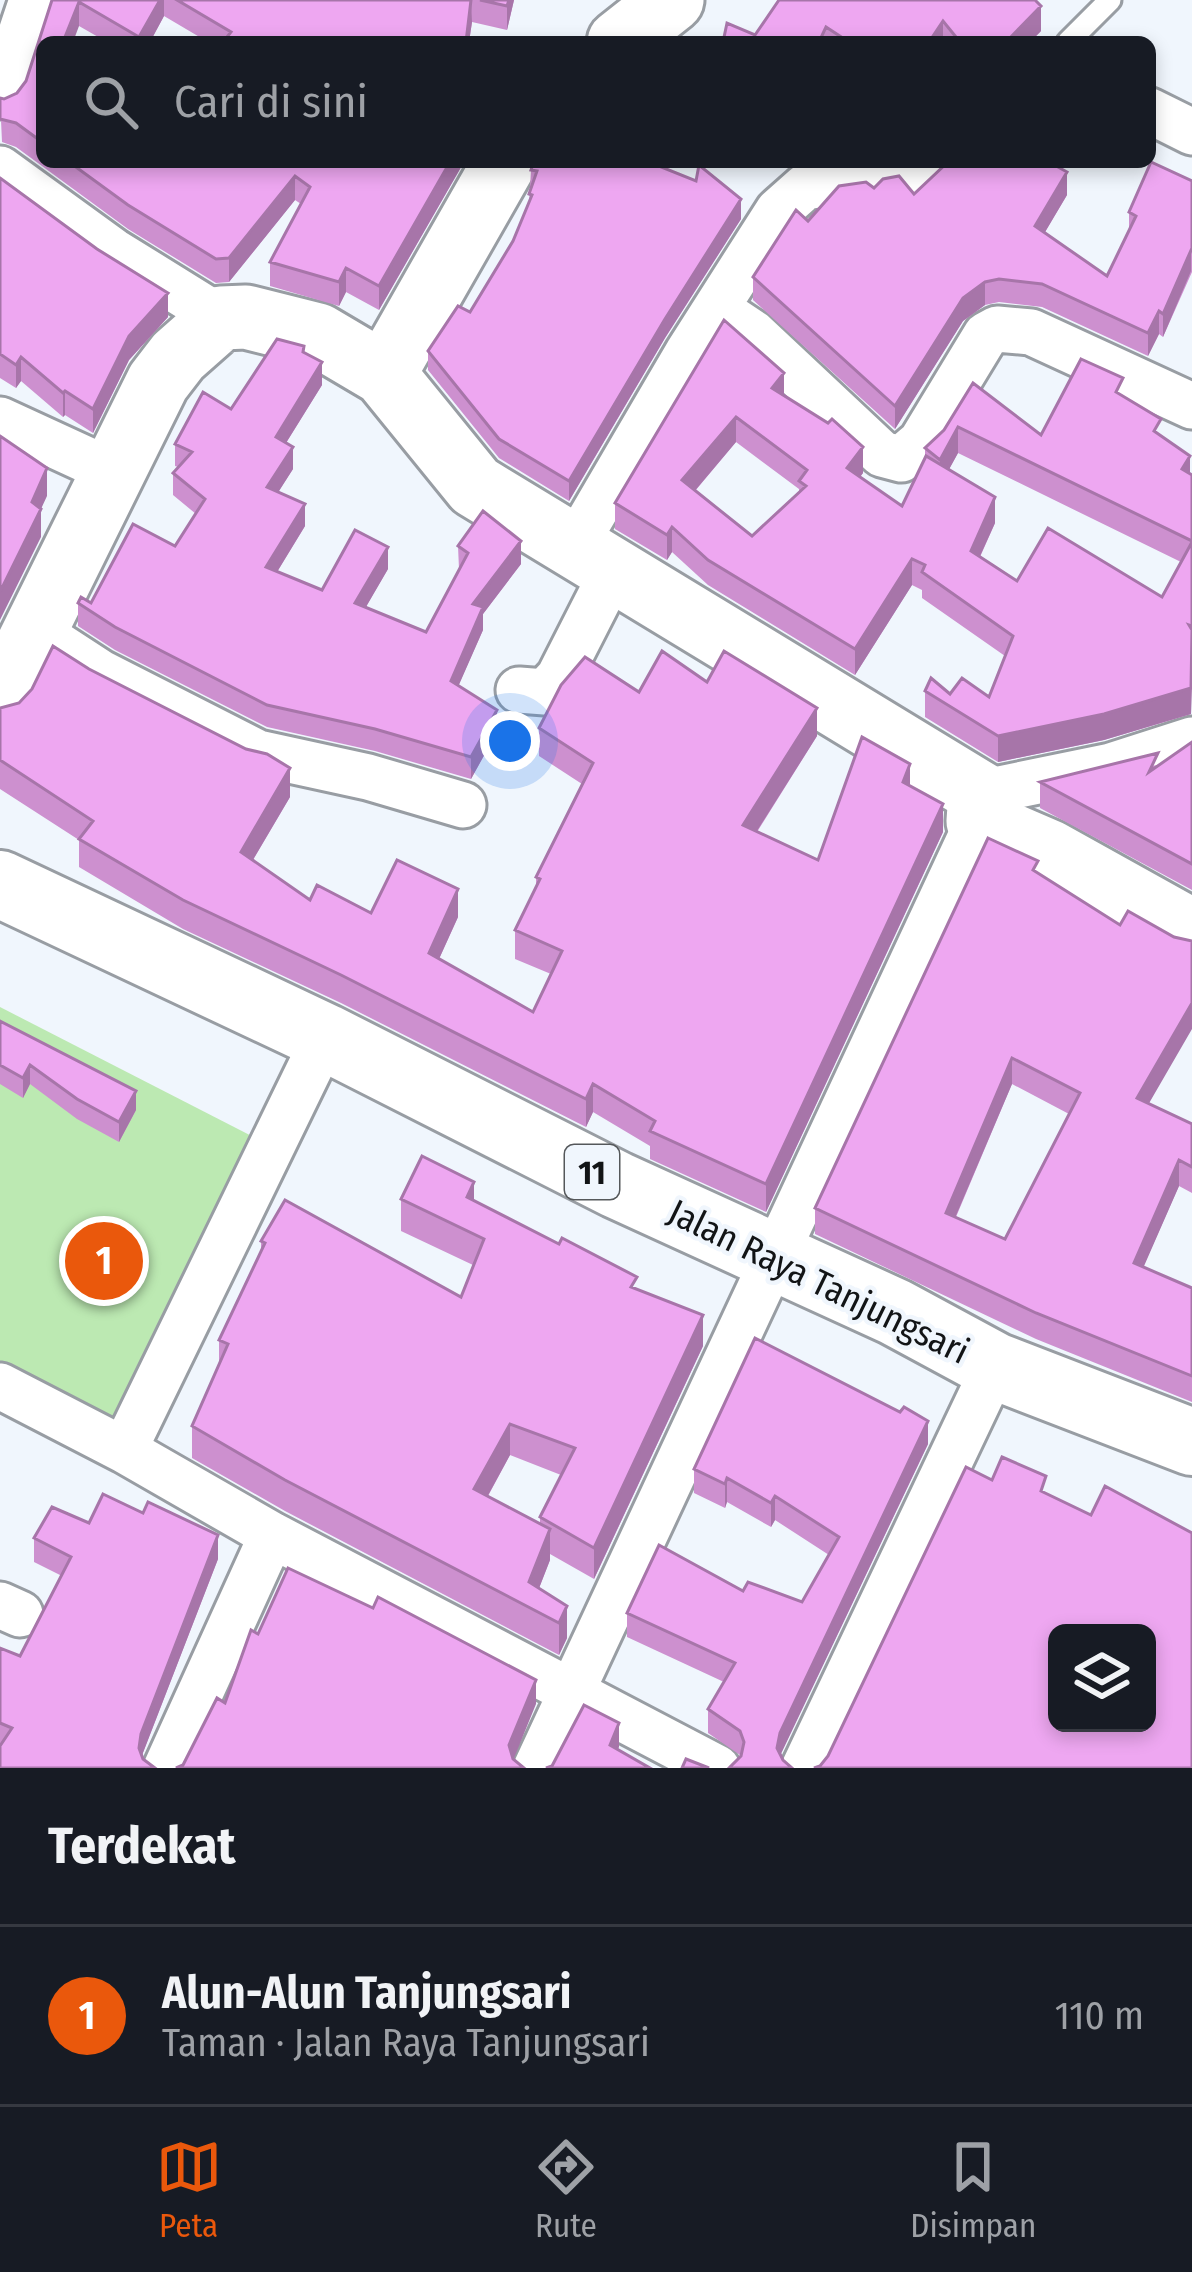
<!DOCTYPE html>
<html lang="id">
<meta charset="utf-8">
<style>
:root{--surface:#171b24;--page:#20242c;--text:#f1f3f6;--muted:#9ea1a6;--line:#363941;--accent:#ea580c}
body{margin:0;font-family:"Fira Sans Condensed",sans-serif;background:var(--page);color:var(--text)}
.controls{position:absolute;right:36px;bottom:36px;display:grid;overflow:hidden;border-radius:18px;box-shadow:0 6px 18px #0003}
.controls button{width:108px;height:108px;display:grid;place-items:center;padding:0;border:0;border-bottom:3px solid var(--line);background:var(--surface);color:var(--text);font:60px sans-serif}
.you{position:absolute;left:510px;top:741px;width:42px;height:42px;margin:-30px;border:9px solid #fff;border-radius:50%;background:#1a73e8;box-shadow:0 0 0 18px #1a73e833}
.badge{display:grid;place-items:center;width:78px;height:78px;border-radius:50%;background:var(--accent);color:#fff;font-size:39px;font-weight:700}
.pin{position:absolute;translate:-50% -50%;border:6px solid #fff;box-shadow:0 3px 12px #0006}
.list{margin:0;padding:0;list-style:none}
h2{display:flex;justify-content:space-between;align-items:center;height:156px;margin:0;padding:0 48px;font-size:51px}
h2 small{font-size:39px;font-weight:400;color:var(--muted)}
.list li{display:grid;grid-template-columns:78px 1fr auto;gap:36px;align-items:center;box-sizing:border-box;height:180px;padding:0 48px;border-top:3px solid var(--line)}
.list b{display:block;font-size:45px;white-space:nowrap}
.list p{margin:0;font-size:39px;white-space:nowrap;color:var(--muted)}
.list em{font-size:39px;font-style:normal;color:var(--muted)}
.icon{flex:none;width:66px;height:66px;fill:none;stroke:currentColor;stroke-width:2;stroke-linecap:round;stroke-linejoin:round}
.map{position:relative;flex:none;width:1192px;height:1768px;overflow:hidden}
.search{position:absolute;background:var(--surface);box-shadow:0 6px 18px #0003;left:36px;right:36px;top:36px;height:132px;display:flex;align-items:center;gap:30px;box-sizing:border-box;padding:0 42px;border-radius:18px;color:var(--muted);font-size:45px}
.sheet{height:336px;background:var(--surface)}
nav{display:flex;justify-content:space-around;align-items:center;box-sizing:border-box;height:168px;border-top:3px solid var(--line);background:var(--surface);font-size:33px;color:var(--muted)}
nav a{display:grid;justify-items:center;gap:6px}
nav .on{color:var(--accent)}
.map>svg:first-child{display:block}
</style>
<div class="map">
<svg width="1192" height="1768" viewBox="0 0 1192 1768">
<rect width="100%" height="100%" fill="#f0f6fd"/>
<path fill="#bce9b2" d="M0,1007L267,1144L118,1438L0,1377Z"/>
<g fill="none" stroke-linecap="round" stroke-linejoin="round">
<g stroke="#989da3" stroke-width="27">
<path id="lane" d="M1068,42L1110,0"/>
</g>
<g stroke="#989da3" stroke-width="51">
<path id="street" d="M0,96L32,0
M1150,111L1192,132
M0,169L113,251L221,318
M717,309L753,333L882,454L901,459L921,442L986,335L997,329L1031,332L1192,406
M0,420L113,472
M575,545L688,352L778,211L805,187L908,171L928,162
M35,630L101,673L258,753L368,777L463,805
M519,690L545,692L559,677L614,569
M980,793L1111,766L1192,740
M0,1386L124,1450L272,1535L717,1768
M124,1450L325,1037
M0,1605L20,1614
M166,1768L272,1535
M536,1768L978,821
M804,1768L995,1366"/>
</g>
<g stroke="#989da3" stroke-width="69">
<path id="secondary" d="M619,42L672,0
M384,374L475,486L980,793L978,821L1050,852L1192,931
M0,701L158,382L178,356L221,318L246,317L318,335L384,374L505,162"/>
</g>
<g stroke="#989da3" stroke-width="72">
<path id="highway" d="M0,884L325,1037L617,1185L895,1312L995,1366L1192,1442"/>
</g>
<use href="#lane" stroke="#fff" stroke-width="21"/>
<use href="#street" stroke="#fff" stroke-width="45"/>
<use href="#secondary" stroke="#fff" stroke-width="63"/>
<use href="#highway" stroke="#fff" stroke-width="66"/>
</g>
<path fill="#cd90cf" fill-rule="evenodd" d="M52,0H514L507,30L472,22L469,42H208L164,16L150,42H107L79,26L42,42V162H464L379,310L346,292L339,306L270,286V262L301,204L295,200L229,282L216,283L128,229L16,147L2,142L0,98L4,99L17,93L26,81Z
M779,0L1041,31L1030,42H723L755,35Z
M729,162H784L783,167Z
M531,170L741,219L665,338L569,501L499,458L428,370V351L470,312L513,241L529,204Z
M0,178L168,317L129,360L93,433L65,415L63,417L21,381L16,388L0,378Z
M1192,181V272L1163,337L1159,334L1148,356L1042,307L999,302L985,305L963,321L895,429L753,300V277L808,221L874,188L914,194L1067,195L1045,232L1107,276L1129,230V212Z
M724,320L784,396L863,473L860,477L902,506L925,458V448L944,430L973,383L1041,435L1123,396L1161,436L1192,475L1191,714L1104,740L998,762L925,717V691L989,697L1005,656L922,598V590L912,585L855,675L708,585L672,552L667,560L615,529V503ZM736,442L799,489V492L752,536L695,491ZM958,453L1181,562L1162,597L1017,581L980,557L995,523L949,469Z
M304,353L322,385L286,443L293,469L278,492L305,526L277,572L322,590L388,569L365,608L426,632L459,569L458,546L521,564L483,614V630L458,686L497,732L471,779L375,751L267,727L115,650L78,626V603H91L175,546L196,514L173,495V473L178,467L175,466V444L231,409Z
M707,682L817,736L757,832L818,860L910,786L943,832L766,1212L650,1159V1146L593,1112L586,1127L341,1003L183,929L79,867V840L0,789V708L290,797L253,860L310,900L371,913L458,917L439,959L533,1012L551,974L515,959V930L536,888V877L582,784L539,756V728L639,692Z
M1192,742V890L1040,808V782L1158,765Z
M1038,873L1120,925L1174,937L1184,1040L1148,1104L1192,1124V1193L1179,1186L1143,1267L1192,1288V1402L1036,1339L815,1234V1208ZM1012,1084L1069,1114L1005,1239L956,1217Z
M0,1021L136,1110L119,1142L77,1119L30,1084L23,1098L0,1084Z
M401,1199L474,1201L637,1290L703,1346L594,1579L550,1554V1560L539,1588L567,1638L559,1655L285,1511L192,1458V1426L219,1363V1340L261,1252V1241L461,1297L473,1265L401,1231ZM510,1455L561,1475L540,1517V1524L488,1496Z
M928,1444L780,1755L730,1768L740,1755L708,1733V1709L724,1682L627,1637V1613L743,1591L802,1602L829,1555L775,1520L771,1527L727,1502L725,1508L694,1493V1469Z
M89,1523L218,1559L142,1755L143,1759L0,1768V1648L20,1656L62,1576L34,1562V1538Z"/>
<path fill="#a775a9" d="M160,0H164V16L150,42H139V37Z
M471,0L472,22L469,42H466Z
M509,0H514L507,30V6Z
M79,2V26L73,42H63Z
M1041,6V31L1030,42H1006Z
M943,21V42H929Z
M450,162H464L379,310V286Z
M1067,172V195L1035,249V226Z
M295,176V200L229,282V258Z
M741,199V219L665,338L569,501V481L665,319Z
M1191,248V271L1163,337V314Z
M346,268V292L339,306V282Z
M985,282V305L963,321L895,429V406L963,298Z
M168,293V317L129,360L93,433V409L129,336Z
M1159,311V334L1148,356V333Z
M21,357V381L16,388V365Z
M322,362V385L276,459V437Z
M784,373V399L772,388Z
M65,391V415L63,417V393Z
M736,417V442L682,506V480Z
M958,427V453L940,486V460Z
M293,447V469L267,510V487Z
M863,447V473L847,494V468Z
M1190,456V482L1182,469Z
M47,468V496L41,509V537L0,620V592L32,502Z
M995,497V523L971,576V551Z
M305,504V526L266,590V567Z
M672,527V552L667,560V535Z
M521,541V564L483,614V630L451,703V681L473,604Z
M388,547V569L355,626V603Z
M912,559V585L855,675V649Z
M1192,687L1191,714L1104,740L998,762V736Z
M817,708V736L743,853V825Z
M497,710V732L471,779V757Z
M910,764V792L903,782Z
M290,768V797L241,880V852Z
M943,804V832L766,1212V1184Z
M458,889V917L429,981V953Z
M1192,1003V1029L1137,1124V1098Z
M1012,1058V1084L946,1239V1213Z
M30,1065V1084L23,1098V1078Z
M593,1084V1112L586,1127V1099Z
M136,1091V1110L119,1142V1122Z
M1179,1160V1186L1134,1289V1263Z
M474,1182V1213L467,1197Z
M703,1315V1346L594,1579V1548Z
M928,1421V1444L780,1756L777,1748L780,1733Z
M510,1424V1455L474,1521V1489Z
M727,1478V1502L725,1508V1484Z
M775,1496V1520L771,1527V1503Z
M550,1529V1560L531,1609L529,1582Z
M218,1535V1559L141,1758L139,1748L141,1734Z
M567,1606V1638L559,1655V1623Z
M536,1680V1704L510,1768L509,1745Z
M619,1723V1747L610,1768V1745Z"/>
<path fill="#eea7f1" stroke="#a775a9" stroke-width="3" fill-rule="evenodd" d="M52,0H160L139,37L79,2L63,42H42V142L16,123L0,119V98L4,99L17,93L26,81Z
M177,0H471L466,42H223L231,32Z
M480,0H509L507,6Z
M779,0H1035L1041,6L1006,42H960L943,21L929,42H849L826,27L819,42H723L727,23L755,35Z
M69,162H450L379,286L346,268L339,282L270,262L310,187L295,176L229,258L216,259L128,205Z
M534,162H649L696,181L699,165L741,199L665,319L569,481L499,439L428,351L458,306L470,312L513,241L532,195L529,194L537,171L531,170Z
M948,162H1049L1067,172L1035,226L1107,276L1136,216L1129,212L1151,162L1192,181V248L1163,314L1159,311L1148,333L1042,284L999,279L985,282L963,298L895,406L753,277L796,210L808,221L839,186L866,182L874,188L883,179L899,176L914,194Z
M0,178L97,249L168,293L129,336L93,409L65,391L63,393L21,357L16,365L0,354Z
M724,320L784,373L772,388L828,423L832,419L863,447L847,468L902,506L926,456L995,497L971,551L1017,581L1048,528L1162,597L1192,542V626L1189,625L1192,630L1191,688L1104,714L998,736L925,691L931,678L950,694L962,678L989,697L1013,636L922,572L925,565L912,559L855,649L708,560L672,527L667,535L615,503ZM736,417L807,470L799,481L806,486L752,536L682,480Z
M277,339L304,346L303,352L322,362L276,437L293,447L267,487L305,504L266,567L322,590L355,530L388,547L355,603L426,632L468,553L458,546L483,511L521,541L473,604L483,607L451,681L497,710L471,757L375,729L267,705L115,627L78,603L81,597L91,603L133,524L175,546L205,499L173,473L192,452L175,444L203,392L231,409Z
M1081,359L1123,378L1116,392L1161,419L1154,431L1190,456L1182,469L1192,475V541L958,427L940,460L925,448L944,430L973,383L1041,435Z
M0,436L47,468L32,502L41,509L0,592Z
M53,646L89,669L246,749L267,754L290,768L241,852L310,900L317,885L371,913L397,860L458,889L429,953L533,1012L562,951L515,930L540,879L536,877L593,763L539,728L561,685L585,657L639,692L662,651L707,682L724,651L817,708L743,825L818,860L862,737L910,764L903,782L943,804L766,1184L650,1131L655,1121L593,1084L586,1099L341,975L183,900L79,839L93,821L0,760V708L19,703L32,689Z
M1192,742V864L1040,782L1158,753L1149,772Z
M988,838L1038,861L1033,870L1120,925L1128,911L1174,937L1192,941V1003L1137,1098L1192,1124V1167L1179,1160L1134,1263L1192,1288V1376L1036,1313L815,1208ZM1012,1058L1080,1093L1005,1239L946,1213Z
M0,1021L136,1091L119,1122L77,1099L30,1065L23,1078L0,1065Z
M422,1156L474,1182L467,1197L559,1244L562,1238L637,1277L631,1287L703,1315L594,1548L540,1517L575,1448L510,1424L474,1489L550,1529L529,1582L567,1606L559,1623L285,1480L192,1426L228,1344L219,1340L265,1243L261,1241L285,1200L461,1297L484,1239L401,1199Z
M755,1338L900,1412L904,1407L928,1421L780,1733L777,1748L783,1760L792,1768H729L741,1756L744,1742L740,1731L708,1709L735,1663L627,1613L659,1545L743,1591L748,1582L802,1602L839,1537L775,1496L771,1503L727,1478L725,1484L694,1469Z
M1002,1457L1046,1476L1041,1491L1091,1515L1105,1486L1192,1533V1768H814L820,1766L828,1756L966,1467L992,1480ZM1057,1633H1147V1723H1057Z
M103,1494L143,1513L148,1502L218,1535L141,1734L139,1748L143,1759L155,1768H0V1746L12,1728L0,1723V1648L20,1656L71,1557L34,1538L52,1507L89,1523Z
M288,1568L373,1608L378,1597L536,1680L509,1745L513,1759L524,1768H176L183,1765L217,1698L225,1703L251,1630L258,1634Z
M584,1705L619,1723L610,1745L650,1768H546L552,1766Z
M686,1759L709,1768H682Z"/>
<g text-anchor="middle" stroke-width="9" stroke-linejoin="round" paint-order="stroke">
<rect fill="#f0f6fd" stroke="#55585b" stroke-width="3" x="565" y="1145" width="54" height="54" rx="9"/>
<g font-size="33" font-weight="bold" fill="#121416">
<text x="592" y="1184">11</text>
</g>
<g font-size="36" fill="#121416" stroke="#f0f6fd">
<text transform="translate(819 1281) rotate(26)" y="13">Jalan Raya Tanjungsari</text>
</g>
</g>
</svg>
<div class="controls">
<button><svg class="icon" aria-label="layers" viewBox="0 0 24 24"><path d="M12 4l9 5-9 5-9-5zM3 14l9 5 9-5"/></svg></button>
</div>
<div class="you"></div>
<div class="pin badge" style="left:104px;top:1261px">1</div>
<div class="search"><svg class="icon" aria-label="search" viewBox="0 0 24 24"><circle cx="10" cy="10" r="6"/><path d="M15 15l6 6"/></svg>Cari di sini</div>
</div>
<section class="sheet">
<h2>Terdekat<small></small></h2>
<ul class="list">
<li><span class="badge">1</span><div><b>Alun-Alun Tanjungsari</b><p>Taman · Jalan Raya Tanjungsari</p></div><em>110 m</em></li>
</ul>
</section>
<nav>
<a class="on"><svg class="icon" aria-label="map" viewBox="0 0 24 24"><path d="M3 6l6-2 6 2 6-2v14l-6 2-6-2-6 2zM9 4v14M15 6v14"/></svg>Peta</a>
<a><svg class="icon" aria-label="directions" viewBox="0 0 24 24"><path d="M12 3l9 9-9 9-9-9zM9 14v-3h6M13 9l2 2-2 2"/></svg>Rute</a>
<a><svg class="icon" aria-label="saved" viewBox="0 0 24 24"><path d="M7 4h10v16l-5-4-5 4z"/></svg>Disimpan</a>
</nav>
